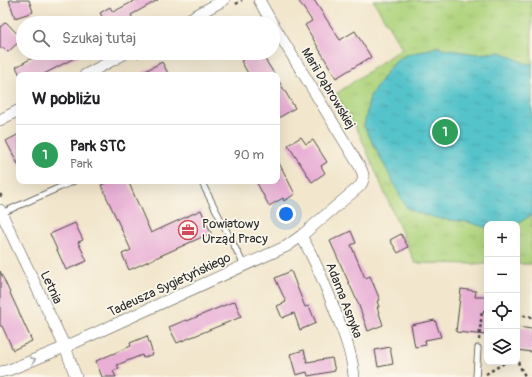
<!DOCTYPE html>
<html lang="pl">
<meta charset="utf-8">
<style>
:root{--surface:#fff;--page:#f2f2f2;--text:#202124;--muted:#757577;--line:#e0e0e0;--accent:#d93025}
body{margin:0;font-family:Pangolin,sans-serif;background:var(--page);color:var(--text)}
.controls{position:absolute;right:12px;bottom:12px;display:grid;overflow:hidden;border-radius:8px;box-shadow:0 4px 16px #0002}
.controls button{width:36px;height:36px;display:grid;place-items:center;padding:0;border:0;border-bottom:1px solid var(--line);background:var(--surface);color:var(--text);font:20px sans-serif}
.you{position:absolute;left:286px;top:214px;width:14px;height:14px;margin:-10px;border:3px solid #fff;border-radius:50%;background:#1a73e8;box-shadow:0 0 0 6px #1a73e833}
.badge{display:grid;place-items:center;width:26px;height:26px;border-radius:50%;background:var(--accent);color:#fff;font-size:13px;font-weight:700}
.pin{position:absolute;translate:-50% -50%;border:2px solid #fff;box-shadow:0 1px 4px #0006}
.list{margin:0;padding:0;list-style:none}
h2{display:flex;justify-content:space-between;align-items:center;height:52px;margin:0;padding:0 16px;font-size:17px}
h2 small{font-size:13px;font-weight:400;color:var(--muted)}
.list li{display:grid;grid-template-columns:26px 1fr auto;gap:12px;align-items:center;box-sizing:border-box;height:60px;padding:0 16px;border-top:1px solid var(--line)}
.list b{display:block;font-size:15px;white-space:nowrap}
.list p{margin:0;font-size:13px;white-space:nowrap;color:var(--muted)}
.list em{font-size:13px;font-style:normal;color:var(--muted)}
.icon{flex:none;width:22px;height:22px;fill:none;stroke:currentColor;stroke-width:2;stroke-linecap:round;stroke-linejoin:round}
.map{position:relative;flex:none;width:532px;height:377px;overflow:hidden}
.search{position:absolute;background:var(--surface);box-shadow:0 4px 16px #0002;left:16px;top:16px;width:264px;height:44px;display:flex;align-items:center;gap:10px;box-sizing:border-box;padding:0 14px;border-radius:22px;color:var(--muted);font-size:15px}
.panel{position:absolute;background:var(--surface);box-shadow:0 4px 16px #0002;left:16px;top:72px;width:264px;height:112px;border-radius:8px}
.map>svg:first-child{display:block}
</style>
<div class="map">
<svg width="532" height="377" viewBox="0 0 532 377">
<defs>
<pattern id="park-tufts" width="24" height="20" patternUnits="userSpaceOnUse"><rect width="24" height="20" fill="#afd47e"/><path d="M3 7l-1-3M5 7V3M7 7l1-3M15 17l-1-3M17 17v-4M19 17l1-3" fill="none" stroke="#97b66d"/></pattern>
<pattern id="water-ripples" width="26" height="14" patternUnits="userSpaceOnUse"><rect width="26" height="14" fill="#55c3ca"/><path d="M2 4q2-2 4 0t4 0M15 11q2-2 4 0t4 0" fill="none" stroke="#479fa4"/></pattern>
</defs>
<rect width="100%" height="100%" fill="#fbf7ec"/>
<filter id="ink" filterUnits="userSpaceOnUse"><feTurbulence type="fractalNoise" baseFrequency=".025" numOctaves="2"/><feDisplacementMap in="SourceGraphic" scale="8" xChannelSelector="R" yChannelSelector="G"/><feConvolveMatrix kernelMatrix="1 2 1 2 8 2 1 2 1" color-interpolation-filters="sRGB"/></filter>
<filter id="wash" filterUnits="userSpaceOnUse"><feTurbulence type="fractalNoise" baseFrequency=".012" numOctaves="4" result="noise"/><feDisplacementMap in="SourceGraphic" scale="16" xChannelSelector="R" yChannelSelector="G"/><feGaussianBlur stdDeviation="0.9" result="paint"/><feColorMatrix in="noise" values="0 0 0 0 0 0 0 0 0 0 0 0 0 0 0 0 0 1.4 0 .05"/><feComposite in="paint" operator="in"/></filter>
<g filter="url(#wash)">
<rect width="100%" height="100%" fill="#f2e6cc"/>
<path fill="url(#park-tufts)" stroke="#6d8054" d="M373,0H532V264H517V224H487V264L415,263L359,133L336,94L402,48Z"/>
<path fill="url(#water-ripples)" stroke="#40777a" d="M437,47L476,54L501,52L527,64L532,63V215L516,224H487V228L468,222L441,219L417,213L406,207L364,126L370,96L388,70L398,59L407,55Z"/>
<g id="blocks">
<path fill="#e9afd5" d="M9,0H29L33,12L15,18Z
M136,0H158L131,15L135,23H93L103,18L100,13L110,7L113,12Z
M298,0H314L340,40L355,31L371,57L336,78L305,25L312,21Z
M6,22L22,39L8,52L4,48H0V27Z
M41,53H84L42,75H20L16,67Z
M255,53H261L275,75H249L241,61Z
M162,62L169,75H138Z
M277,78L295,108L277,119Z
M19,134V166L6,141Z
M301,137L306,144L313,140L327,162L321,166L325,173L312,182L288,145Z
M277,159L295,194L284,201L283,198L269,206L256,181H277Z
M110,181H128L151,233L201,210L211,233L129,270L122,254L131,250L101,185Z
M75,223L83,240L78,242L87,261L66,270L50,234Z
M351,231L356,243L351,245L365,278L370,276L380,300L377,301L379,307H377L383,325L368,331L358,303L330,241Z
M401,234L408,247L398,253L390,240Z
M0,271L32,341L13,350L2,326H0Z
M291,271L305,307L309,306L316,323L300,330L294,313L282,318L277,306L286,302L275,278Z
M461,289L476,291L475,297H487V335L456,332Z
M235,301L241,317L177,343L169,327L186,320L187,321Z
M435,320L441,337L425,340L426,345L415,347L411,325Z
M517,327L532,329V352L517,350Z
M147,336L153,354L143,358L142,355L117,365L119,368L113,371L116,377H102L96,361L131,346L130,343Z
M390,347L393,364L378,367L375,350Z
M304,350L307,362L332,358L335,371L308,376L307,372L296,375L290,354Z"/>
</g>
</g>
<g filter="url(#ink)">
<use href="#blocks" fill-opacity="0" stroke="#494743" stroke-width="1"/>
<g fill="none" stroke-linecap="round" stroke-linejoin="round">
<g stroke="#494743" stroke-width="7">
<path id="lane" d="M201,181L244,265
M2,213L74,181
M476,377L478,348"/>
</g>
<g stroke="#494743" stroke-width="12">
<path id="street" d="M259,0L272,23
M182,23L224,0
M85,75L126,53
M0,120L19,110
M0,210L65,347L76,377
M301,236C314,257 322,278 331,300C340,325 352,350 354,377
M0,372L9,370L65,347L287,246L301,236L360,186C365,179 364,175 360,167L273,24"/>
</g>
<path stroke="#494743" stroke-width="2.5" stroke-dasharray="3 3" stroke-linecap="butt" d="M236,4L242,0
M137,57L145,53
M0,194L3,199
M517,315L532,317
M479,340L482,311L487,312
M517,356L519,365L525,376
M486,374L506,362"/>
<use href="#lane" stroke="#fff" stroke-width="5.5"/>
<use href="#street" stroke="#fff" stroke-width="11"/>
</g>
<defs><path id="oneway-chevron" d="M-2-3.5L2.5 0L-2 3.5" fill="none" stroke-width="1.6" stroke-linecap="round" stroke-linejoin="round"/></defs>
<use stroke="#a0a0a0" href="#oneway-chevron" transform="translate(33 360) rotate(-23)"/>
</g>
<defs>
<g id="office-ring" transform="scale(1)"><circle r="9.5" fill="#fbf7ec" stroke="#d1495b" stroke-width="1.5"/><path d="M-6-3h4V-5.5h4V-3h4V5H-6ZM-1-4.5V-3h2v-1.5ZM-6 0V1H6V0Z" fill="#d1495b"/></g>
</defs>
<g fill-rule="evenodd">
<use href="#office-ring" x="188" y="230"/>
</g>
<g text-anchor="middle" stroke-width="3.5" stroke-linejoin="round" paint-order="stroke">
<g font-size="13" fill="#2b2b2b" stroke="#fbf7ec">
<text transform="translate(329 88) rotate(59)" y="5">Marii Dąbrowskiej</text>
<text transform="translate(169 284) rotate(-25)" y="5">Tadeusza Sygietyńskiego</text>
<text transform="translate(52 287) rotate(65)" y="5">Letnia</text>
<text transform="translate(345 300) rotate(69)" y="5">Adama Asnyka</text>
</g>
<g font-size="13" fill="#2b2b2b" stroke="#fbf7ec" text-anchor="start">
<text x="202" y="228">Powiatowy<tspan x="202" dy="15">Urząd Pracy</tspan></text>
</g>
</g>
</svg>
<div class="controls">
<button>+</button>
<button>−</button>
<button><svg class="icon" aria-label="locate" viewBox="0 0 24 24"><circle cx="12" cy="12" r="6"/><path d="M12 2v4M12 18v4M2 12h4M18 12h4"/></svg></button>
<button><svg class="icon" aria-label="layers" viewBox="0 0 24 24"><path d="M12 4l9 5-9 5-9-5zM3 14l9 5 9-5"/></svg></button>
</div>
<div class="you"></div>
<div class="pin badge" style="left:445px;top:132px;background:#2e9e5b">1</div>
<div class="search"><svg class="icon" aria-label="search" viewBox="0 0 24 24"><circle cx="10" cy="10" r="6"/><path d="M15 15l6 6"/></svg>Szukaj tutaj</div>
<section class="panel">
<h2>W pobliżu<small></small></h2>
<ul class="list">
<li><span class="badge" style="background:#2e9e5b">1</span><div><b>Park STC</b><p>Park</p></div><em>90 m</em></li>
</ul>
</section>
</div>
